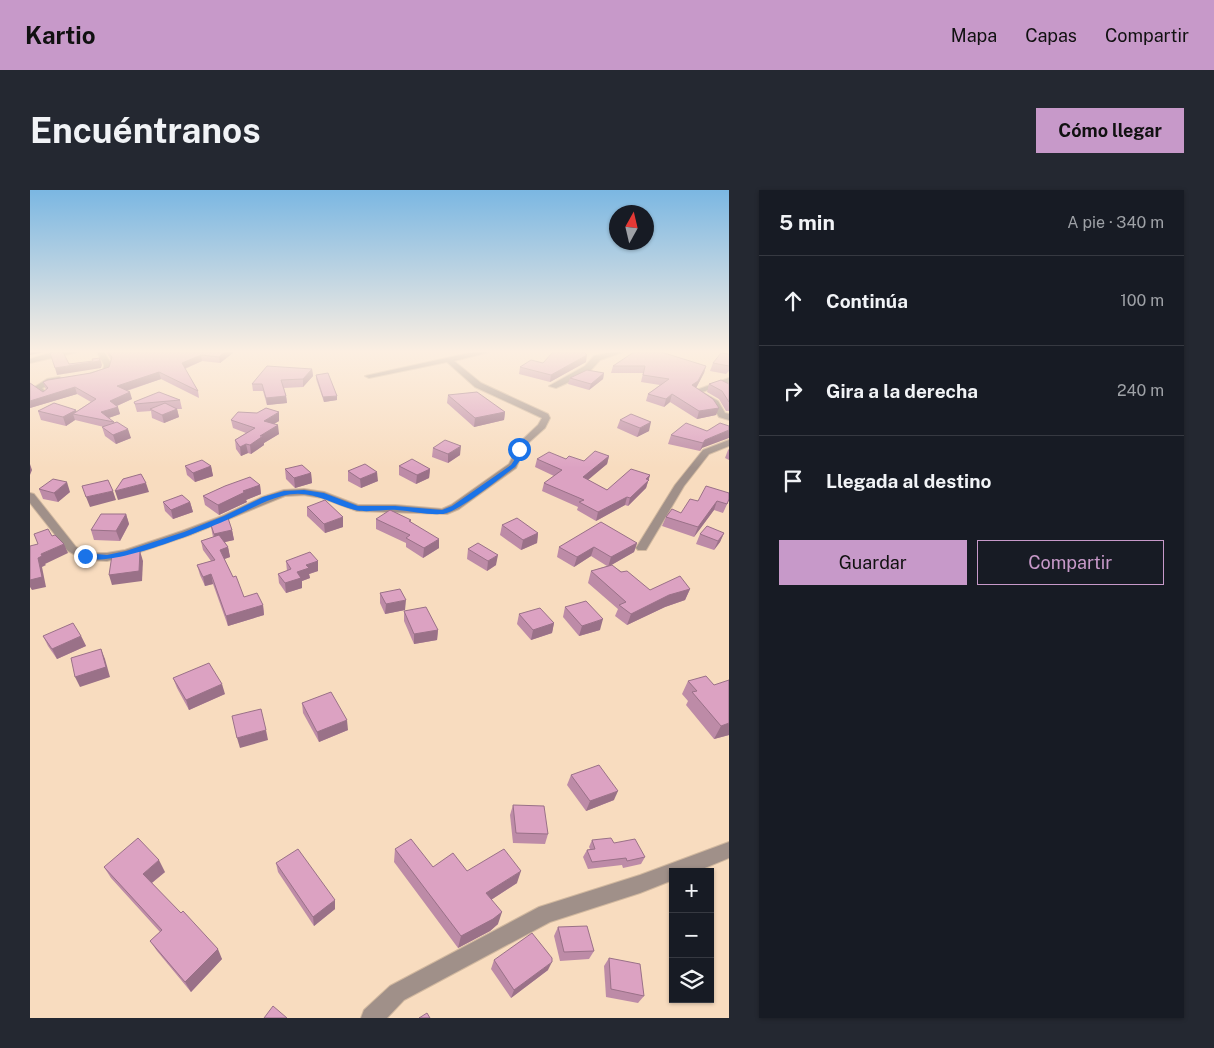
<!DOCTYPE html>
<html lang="es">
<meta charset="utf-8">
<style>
:root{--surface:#171b24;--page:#242831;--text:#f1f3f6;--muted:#9ea1a6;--line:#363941;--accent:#c799c9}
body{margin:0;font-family:"Public Sans",sans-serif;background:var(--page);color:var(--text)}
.controls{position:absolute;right:15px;bottom:15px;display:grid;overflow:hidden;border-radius:0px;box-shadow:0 1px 4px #0004}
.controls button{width:45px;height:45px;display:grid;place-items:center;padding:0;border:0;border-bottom:1px solid var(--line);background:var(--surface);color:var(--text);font:25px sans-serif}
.compass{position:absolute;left:579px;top:15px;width:45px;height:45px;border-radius:50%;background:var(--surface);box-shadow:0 1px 4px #0004;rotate:8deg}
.stop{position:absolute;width:15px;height:15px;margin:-11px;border:4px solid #1a73e8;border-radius:50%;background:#fff}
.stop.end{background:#1a73e8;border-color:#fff;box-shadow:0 1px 5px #0008}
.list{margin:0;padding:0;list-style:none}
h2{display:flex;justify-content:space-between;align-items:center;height:65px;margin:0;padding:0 20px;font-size:21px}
h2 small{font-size:16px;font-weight:400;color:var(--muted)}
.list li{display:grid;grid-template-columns:32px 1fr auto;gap:15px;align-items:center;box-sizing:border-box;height:90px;padding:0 20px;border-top:1px solid var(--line)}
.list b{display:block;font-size:19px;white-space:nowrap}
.list em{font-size:16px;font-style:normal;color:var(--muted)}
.actions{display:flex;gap:10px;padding:15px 20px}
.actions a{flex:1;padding:11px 0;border:1px solid var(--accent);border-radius:0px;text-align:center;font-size:18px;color:var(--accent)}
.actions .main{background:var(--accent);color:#111}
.icon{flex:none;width:28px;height:28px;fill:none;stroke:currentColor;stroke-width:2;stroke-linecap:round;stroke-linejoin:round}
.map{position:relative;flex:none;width:699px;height:828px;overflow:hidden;border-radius:0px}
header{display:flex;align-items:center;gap:30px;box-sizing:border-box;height:70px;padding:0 25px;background:var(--accent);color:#111}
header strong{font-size:24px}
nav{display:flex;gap:28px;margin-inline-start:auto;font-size:18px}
.intro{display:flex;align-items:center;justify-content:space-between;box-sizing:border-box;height:120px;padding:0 30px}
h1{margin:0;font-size:35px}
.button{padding:12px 22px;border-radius:0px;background:var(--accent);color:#111;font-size:18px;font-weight:700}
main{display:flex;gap:30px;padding:0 30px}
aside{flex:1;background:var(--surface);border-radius:0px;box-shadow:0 1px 4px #0004}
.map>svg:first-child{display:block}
</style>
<header>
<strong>Kartio</strong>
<nav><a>Mapa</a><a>Capas</a><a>Compartir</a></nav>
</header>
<div class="intro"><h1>Encuéntranos</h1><a class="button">Cómo llegar</a></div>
<main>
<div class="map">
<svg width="699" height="828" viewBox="0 0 699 828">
<rect width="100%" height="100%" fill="#f8dcbf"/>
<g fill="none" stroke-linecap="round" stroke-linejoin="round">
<g stroke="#d1b89f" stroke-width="2">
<g id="street">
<polygon points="23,162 48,162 0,173 0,169"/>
<polygon points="67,162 74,162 82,175 79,183 64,187 60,185 61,183 73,180 74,175"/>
<polygon points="444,162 459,162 424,171 451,193 518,224 520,228 515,238 496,255 486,278 429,319 417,324 327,321 292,308 274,305 255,306 160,345 101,365 77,371 55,370 38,361 0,313 0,303 4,304 46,357 57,363 77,363 95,360 152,341 192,326 232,307 254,300 274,299 294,302 328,315 365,315 412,319 421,315 479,274 490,252 508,235 512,228 445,197 417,172 339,188 335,186"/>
<polygon points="581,162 593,162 570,170 561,180 550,187 526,198 519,196 555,176 564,166"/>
<polygon points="29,187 33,189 32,191 12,198 19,205 18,207 12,207 3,198 17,189"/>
<polygon points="699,188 699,193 672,202 688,211 695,223 699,224 699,230 689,227 682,215 661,202"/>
<polygon points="699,250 699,256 679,264 654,296 616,360 608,360 606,358 645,295 673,260"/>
<polygon points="699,652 699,668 665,682 643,682 643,690 610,703 520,732 374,810 357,828 331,828 334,820 360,796 509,717 610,685"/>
</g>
</g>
<use href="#street" fill="#a09089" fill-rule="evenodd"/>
</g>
<g fill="#bd8ba7">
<polygon points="76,162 204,162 190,173 172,171 155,179 168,201 169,208 131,189 97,201 102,209 87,216 90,224 78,228 84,232 101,248 86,254 75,246 72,237 74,237 45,230 36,236 11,230 8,221 47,221 61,212 47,204 0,218 0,193 13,202 16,200 13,192 61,183 79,177 81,170"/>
<polygon points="699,164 699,181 696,184 680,181 683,173"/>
<polygon points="556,172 520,192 489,184 490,177"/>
<polygon points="583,176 676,176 674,183 666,198 686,225 667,229 640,212 634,217 616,211 618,204 630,195 611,192 613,183 581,183"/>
<polygon points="282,179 283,186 273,197 254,198 256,206 257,213 237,215 233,201 223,201 222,194"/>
<polygon points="574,183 573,189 559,200 538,194 540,188"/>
<polygon points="286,185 307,210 294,212 286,189"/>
<polygon points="679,194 699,194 699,221 696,221 689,209 677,202"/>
<polygon points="418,205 475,222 474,230 444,237 417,213"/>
<polygon points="150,210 152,219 147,219 149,227 134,233 122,228 121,221 107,222 104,212"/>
<polygon points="201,230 249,231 244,234 249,244 234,253 234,255 221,264 218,263 211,266 206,259 205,250 216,243 203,238"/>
<polygon points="590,230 619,241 607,247 587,238"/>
<polygon points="677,241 672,258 670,261 638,254 641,245"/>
<polygon points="403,258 430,265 418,273 402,267"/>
<polygon points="699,259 699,270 695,268 698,260"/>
<polygon points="579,266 577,274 557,290 577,300 620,285 616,298 598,316 595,315 566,331 547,320 548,317 512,301 514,293 524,286 505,277 507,269 536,269 554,271"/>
<polygon points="155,276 181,276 183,286 165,292 157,285"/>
<polygon points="369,276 400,279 399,288 386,294 369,285"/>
<polygon points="255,279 281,283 282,293 265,298 256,289"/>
<polygon points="318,281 348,291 331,298 318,291"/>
<polygon points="230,295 231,304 216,310 217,312 189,325 175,315 173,306"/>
<polygon points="9,299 40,302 28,312 13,309"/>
<polygon points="699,310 693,323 684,320 664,347 632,336 636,327 651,323 668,311"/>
<polygon points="133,312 160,312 163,322 143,329 135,321"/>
<polygon points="277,317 313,337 295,343 277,326"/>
<polygon points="96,324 99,334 90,351 64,350 61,340"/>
<polygon points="346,329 381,330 381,332 409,358 393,368 376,357 376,353 346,339"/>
<polygon points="180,332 202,340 204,350 195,352 198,357 200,367 194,369 203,387 214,407 233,415 234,425 198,436 183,394 175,396 170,385 167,375 181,371 173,360 171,351 183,347"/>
<polygon points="472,335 508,343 507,353 491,360 470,345"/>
<polygon points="694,343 690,352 684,360 666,354 670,344"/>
<polygon points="607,353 604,362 581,375 620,400 660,399 655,410 635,417 597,435 585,426 588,419 558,393 561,381 577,376 561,366 544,377 527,367 529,357"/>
<polygon points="438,359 466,375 457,381 437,369"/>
<polygon points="256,371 288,371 288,381 279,384 280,388 272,391 272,398 256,403 249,393 248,384 257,381"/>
<polygon points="350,403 375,420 355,424 350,413"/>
<polygon points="535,417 570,440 549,446 533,427"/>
<polygon points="374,421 408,440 407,450 384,454 374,431"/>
<polygon points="489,424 524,433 522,443 501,450 487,434"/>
<polygon points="13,446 51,446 56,456 27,469 18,456"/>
<polygon points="143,488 195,504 159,520 147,498"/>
<polygon points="658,491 684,495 699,545 684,549 656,515 658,511 652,504"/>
<polygon points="272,513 318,540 289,552 273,523"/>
<polygon points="541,585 584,610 556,621 537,595"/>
<polygon points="483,615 518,644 515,654 483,653 480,625"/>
<polygon points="562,650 584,653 615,667 611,674 593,678 592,675 558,679 553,667 557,660 560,659 559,657"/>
<polygon points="365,659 403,677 437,681 487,693 461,710 468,734 460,741 428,758 364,672"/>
<polygon points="246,673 305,719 284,736 248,682"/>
<polygon points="74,677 135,682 122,693 192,769 161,802 127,761 120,751 130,742 81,688"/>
<polygon points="528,737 564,761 559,769 530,771 524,746"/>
<polygon points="579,768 614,806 608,813 576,807 574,776"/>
<polygon points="464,770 518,780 481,808 461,779"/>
</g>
<g fill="#9a7188">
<polygon points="0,162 15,162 0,165"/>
<polygon points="195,162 204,162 190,173 189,167"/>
<polygon points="171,165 172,171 153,179 152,173"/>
<polygon points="557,165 556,172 520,192 521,185"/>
<polygon points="70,168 72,175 71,178 27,185 25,178 69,171"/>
<polygon points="676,176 674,183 666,198 662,195"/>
<polygon points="282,179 283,186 273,197 273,189"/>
<polygon points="129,182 131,189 89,203 87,196"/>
<polygon points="574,183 573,189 559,200 561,194"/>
<polygon points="45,197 47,204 0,218 0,211"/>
<polygon points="100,202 102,209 82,218 80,211"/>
<polygon points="642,204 640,212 634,217 636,209"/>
<polygon points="256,206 257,213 237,215 236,208"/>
<polygon points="307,206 307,210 294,212 293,207"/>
<polygon points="88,217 90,224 73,230 71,222"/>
<polygon points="689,218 686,225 667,229 669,221"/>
<polygon points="147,219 149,227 134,233 132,225"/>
<polygon points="46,220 48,225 43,224 45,230 36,236 33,227"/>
<polygon points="249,222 249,231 235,239 234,231"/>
<polygon points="475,222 474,230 444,237 445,228"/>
<polygon points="621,232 619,241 607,247 610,238"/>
<polygon points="248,235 249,244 234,253 234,255 221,264 220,255 230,246"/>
<polygon points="98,239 101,248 86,254 83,245"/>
<polygon points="699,240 699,248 672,258 670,261 673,253 675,250"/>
<polygon points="216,254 218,263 211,266 210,257"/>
<polygon points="431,256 430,265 418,273 418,264"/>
<polygon points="579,266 577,274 551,296 553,287"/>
<polygon points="0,274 2,280 0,285"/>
<polygon points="181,276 183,286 165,292 163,283"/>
<polygon points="400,279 399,288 386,294 387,285"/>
<polygon points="347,282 348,291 331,298 330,289"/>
<polygon points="281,283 282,293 265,298 264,288"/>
<polygon points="620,285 616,298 598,316 600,308"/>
<polygon points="37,292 40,302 28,312 24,303"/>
<polygon points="116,293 119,302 88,310 85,301"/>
<polygon points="230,295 231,304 216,310 217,312 189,325 188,315 213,301"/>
<polygon points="83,301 86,310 60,317 56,307"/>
<polygon points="597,307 595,315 566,331 568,322"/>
<polygon points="687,311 684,320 664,347 668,337"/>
<polygon points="160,312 163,322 143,329 141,320"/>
<polygon points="96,324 99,334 90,351 86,341"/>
<polygon points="313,327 313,337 295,343 294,334"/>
<polygon points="202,340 204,350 186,354 184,344"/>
<polygon points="508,343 507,353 491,360 493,350"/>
<polygon points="694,343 690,352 684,360 688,351"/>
<polygon points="409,349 409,358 393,368 394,358"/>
<polygon points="607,353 604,362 578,377 581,367"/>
<polygon points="34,354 38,363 15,374 16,375 12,377 16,397 2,400 0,397 0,390 8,368 11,364"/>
<polygon points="198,357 200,367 192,370 190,360"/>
<polygon points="564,357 561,366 544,377 547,367"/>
<polygon points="110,361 113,371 112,391 82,395 79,385"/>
<polygon points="468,365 466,375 457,381 458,371"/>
<polygon points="288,371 288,381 279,384 280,388 272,391 272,398 256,403 255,393 276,375"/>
<polygon points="181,384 183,394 175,396 173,387"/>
<polygon points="660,399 655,410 635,417 597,435 601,424 639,405"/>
<polygon points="376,410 375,420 355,424 356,414"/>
<polygon points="233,415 234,425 198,436 196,426"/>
<polygon points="573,429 570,440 549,446 552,436"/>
<polygon points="524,433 522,443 501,450 503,440"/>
<polygon points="408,440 407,450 384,454 384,444"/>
<polygon points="51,446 56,456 27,469 22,459"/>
<polygon points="71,459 75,469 80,487 50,497 45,487"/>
<polygon points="192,494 195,504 159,520 156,510"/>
<polygon points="317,530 318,540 289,552 287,542"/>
<polygon points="699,533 699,545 684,549 691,536"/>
<polygon points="236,540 238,550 210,558 207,548"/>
<polygon points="588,601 584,610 556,621 560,611"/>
<polygon points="129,670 135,682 119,695 113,684"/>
<polygon points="491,681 487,693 453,715 456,703"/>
<polygon points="305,710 305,719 284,736 283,727"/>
<polygon points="472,722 468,734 460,741 428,758 431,746"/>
<polygon points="188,759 192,769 161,802 155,792"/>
<polygon points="522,772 518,780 481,808 484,800"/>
</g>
<g fill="#dca2c2" stroke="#9a7188">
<polygon points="23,162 33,162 39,174 63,171 62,169 70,168 69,171 25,178 20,163"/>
<polygon points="78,162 195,162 189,167 171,165 152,173 168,201 129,182 87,196 100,202 80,211 88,217 71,222 84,232 43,224 66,209 45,197 0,211 0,193 13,202 18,198 13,192 18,190 61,183 79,177 82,167"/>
<polygon points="523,162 554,162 557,165 521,185 490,177 501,170 513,173"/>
<polygon points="604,162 631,162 676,176 668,191 662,195 683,209 689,218 669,221 642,204 636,209 618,204 639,189 613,185 615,176 583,176"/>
<polygon points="691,163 699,164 699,176 683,173"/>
<polygon points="237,176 282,179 273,189 251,190 256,206 236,208 232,194 222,194"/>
<polygon points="557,180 574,183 561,194 540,188"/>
<polygon points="298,183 307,206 293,207 286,185"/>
<polygon points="691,190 699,194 699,212 692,201 679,194"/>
<polygon points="129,202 150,210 105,214 104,212"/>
<polygon points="447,202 475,222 445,228 418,205"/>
<polygon points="24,213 46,220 33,227 8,221"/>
<polygon points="135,213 147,219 132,225 120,219"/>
<polygon points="236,218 249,222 234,231 248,235 230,246 233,246 220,255 216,254 210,257 205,250 225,238 201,230 208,222 227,223"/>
<polygon points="601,224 621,232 610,238 590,230"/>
<polygon points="87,232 98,239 83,245 72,237"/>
<polygon points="656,233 677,241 690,233 699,236 699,240 675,250 673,253 641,245"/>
<polygon points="415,250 431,256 418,264 403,258"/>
<polygon points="565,261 579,266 553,287 577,300 601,279 620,285 616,289 619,290 600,308 597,307 568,322 549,312 554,310 514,293 532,280 507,269 519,262 536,269 539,266 554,271"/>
<polygon points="382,269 400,279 387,285 369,276"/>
<polygon points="172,270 181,276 163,283 155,276"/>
<polygon points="335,274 347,282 330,289 318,281"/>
<polygon points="272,275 281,283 264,288 255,279"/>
<polygon points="111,284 116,293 85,301 93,289"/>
<polygon points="220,287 230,295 213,301 215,302 188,315 173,306 195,296"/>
<polygon points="23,289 37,292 24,303 9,299"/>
<polygon points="78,290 83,301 56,307 52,296"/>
<polygon points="676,296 699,303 699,309 697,314 687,311 668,337 636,327 642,319 651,323 660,309 668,311"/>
<polygon points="152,305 160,312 141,320 133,312"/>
<polygon points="295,310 313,327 294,334 277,317"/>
<polygon points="360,320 381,330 379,331 409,349 394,358 376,348 380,345 346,329"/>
<polygon points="71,324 96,324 86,341 61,340"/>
<polygon points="198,328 202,340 184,344 180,332"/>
<polygon points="487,328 508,343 493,350 472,335"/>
<polygon points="571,332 607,353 581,367 564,357 547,367 529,357"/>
<polygon points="677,336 694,343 688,351 670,344"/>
<polygon points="18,339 22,346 25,345 34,354 11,364 12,366 8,368 12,387 0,390 0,356 8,354 4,344"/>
<polygon points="189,345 198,357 190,360 203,387 206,386 214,407 227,403 233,415 196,426 181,384 173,387 167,375 185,370 171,351"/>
<polygon points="448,353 468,365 458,371 438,359"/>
<polygon points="110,361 109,381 79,385 82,365"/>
<polygon points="280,362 288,371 276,375 279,378 267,382 271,388 255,393 248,384 261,379 256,371"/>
<polygon points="582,375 591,382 597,381 620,400 650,386 660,399 639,405 601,424 589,415 596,412 561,381"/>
<polygon points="370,399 376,410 356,414 350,403"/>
<polygon points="556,411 573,429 552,436 535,417"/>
<polygon points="396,417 408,440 384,444 374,421"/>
<polygon points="510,418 524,433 503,440 489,424"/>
<polygon points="43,433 51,446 22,459 13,446"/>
<polygon points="71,459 76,477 45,487 41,468"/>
<polygon points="179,473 192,494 156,510 143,488"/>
<polygon points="676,486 684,495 699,490 699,533 691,536 662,502 667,501 658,491"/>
<polygon points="301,502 317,530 287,542 272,513"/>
<polygon points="231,519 236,540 207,548 202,526"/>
<polygon points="569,575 588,601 560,611 541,585"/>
<polygon points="483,615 514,616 518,644 486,643"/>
<polygon points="108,648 129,670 113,684 151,723 153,721 188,759 155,792 120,751 132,740 74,677"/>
<polygon points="581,648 584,653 605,649 615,667 597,671 596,668 562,672 557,660 565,659 562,650"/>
<polygon points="381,649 403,677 423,663 437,681 474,659 491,681 456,703 472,722 463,729 431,746 365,659"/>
<polygon points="268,659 305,710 283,727 246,673"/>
<polygon points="557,736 564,761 534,762 528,737"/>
<polygon points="502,743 522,768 522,772 484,800 464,770"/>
<polygon points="579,768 610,774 614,806 581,799"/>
<polygon points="243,816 257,828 234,828"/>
<polygon points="397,823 400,828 389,828"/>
</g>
<linearGradient id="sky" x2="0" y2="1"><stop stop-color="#7bb7e2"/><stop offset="0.58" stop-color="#fcefe2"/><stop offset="1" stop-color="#fcefe2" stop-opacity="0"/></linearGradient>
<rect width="699" height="278" fill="url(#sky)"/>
<path fill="#1a73e8" d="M487,257L492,259L491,269L485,277C471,287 426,324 412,324C397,325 382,321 367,320C353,319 338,323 325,320C299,313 280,298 252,306C233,311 217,321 199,329C174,340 73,382 51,366L55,363L77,365L96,361L154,342L194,326L233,307L254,301L274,300L294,303L328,316H365L412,320L422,316L481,275L485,269Z"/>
</svg>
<div class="controls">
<button>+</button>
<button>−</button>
<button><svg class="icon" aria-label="layers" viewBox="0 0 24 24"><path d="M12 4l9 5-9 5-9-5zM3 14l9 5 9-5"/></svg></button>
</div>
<svg class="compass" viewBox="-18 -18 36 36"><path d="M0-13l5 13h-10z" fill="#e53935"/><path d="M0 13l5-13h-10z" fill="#9ea1a6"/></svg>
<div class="stop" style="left:489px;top:259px"></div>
<div class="stop end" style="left:55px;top:366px"></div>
</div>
<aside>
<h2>5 min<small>A pie · 340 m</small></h2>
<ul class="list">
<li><svg class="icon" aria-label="ahead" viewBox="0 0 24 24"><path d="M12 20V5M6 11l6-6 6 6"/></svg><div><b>Continúa</b></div><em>100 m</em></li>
<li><svg class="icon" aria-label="right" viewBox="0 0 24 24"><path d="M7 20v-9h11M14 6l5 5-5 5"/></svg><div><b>Gira a la derecha</b></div><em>240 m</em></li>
<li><svg class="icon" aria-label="arrive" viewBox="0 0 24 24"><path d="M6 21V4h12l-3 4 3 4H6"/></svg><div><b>Llegada al destino</b></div></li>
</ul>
<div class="actions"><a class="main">Guardar</a><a>Compartir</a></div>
</aside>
</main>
